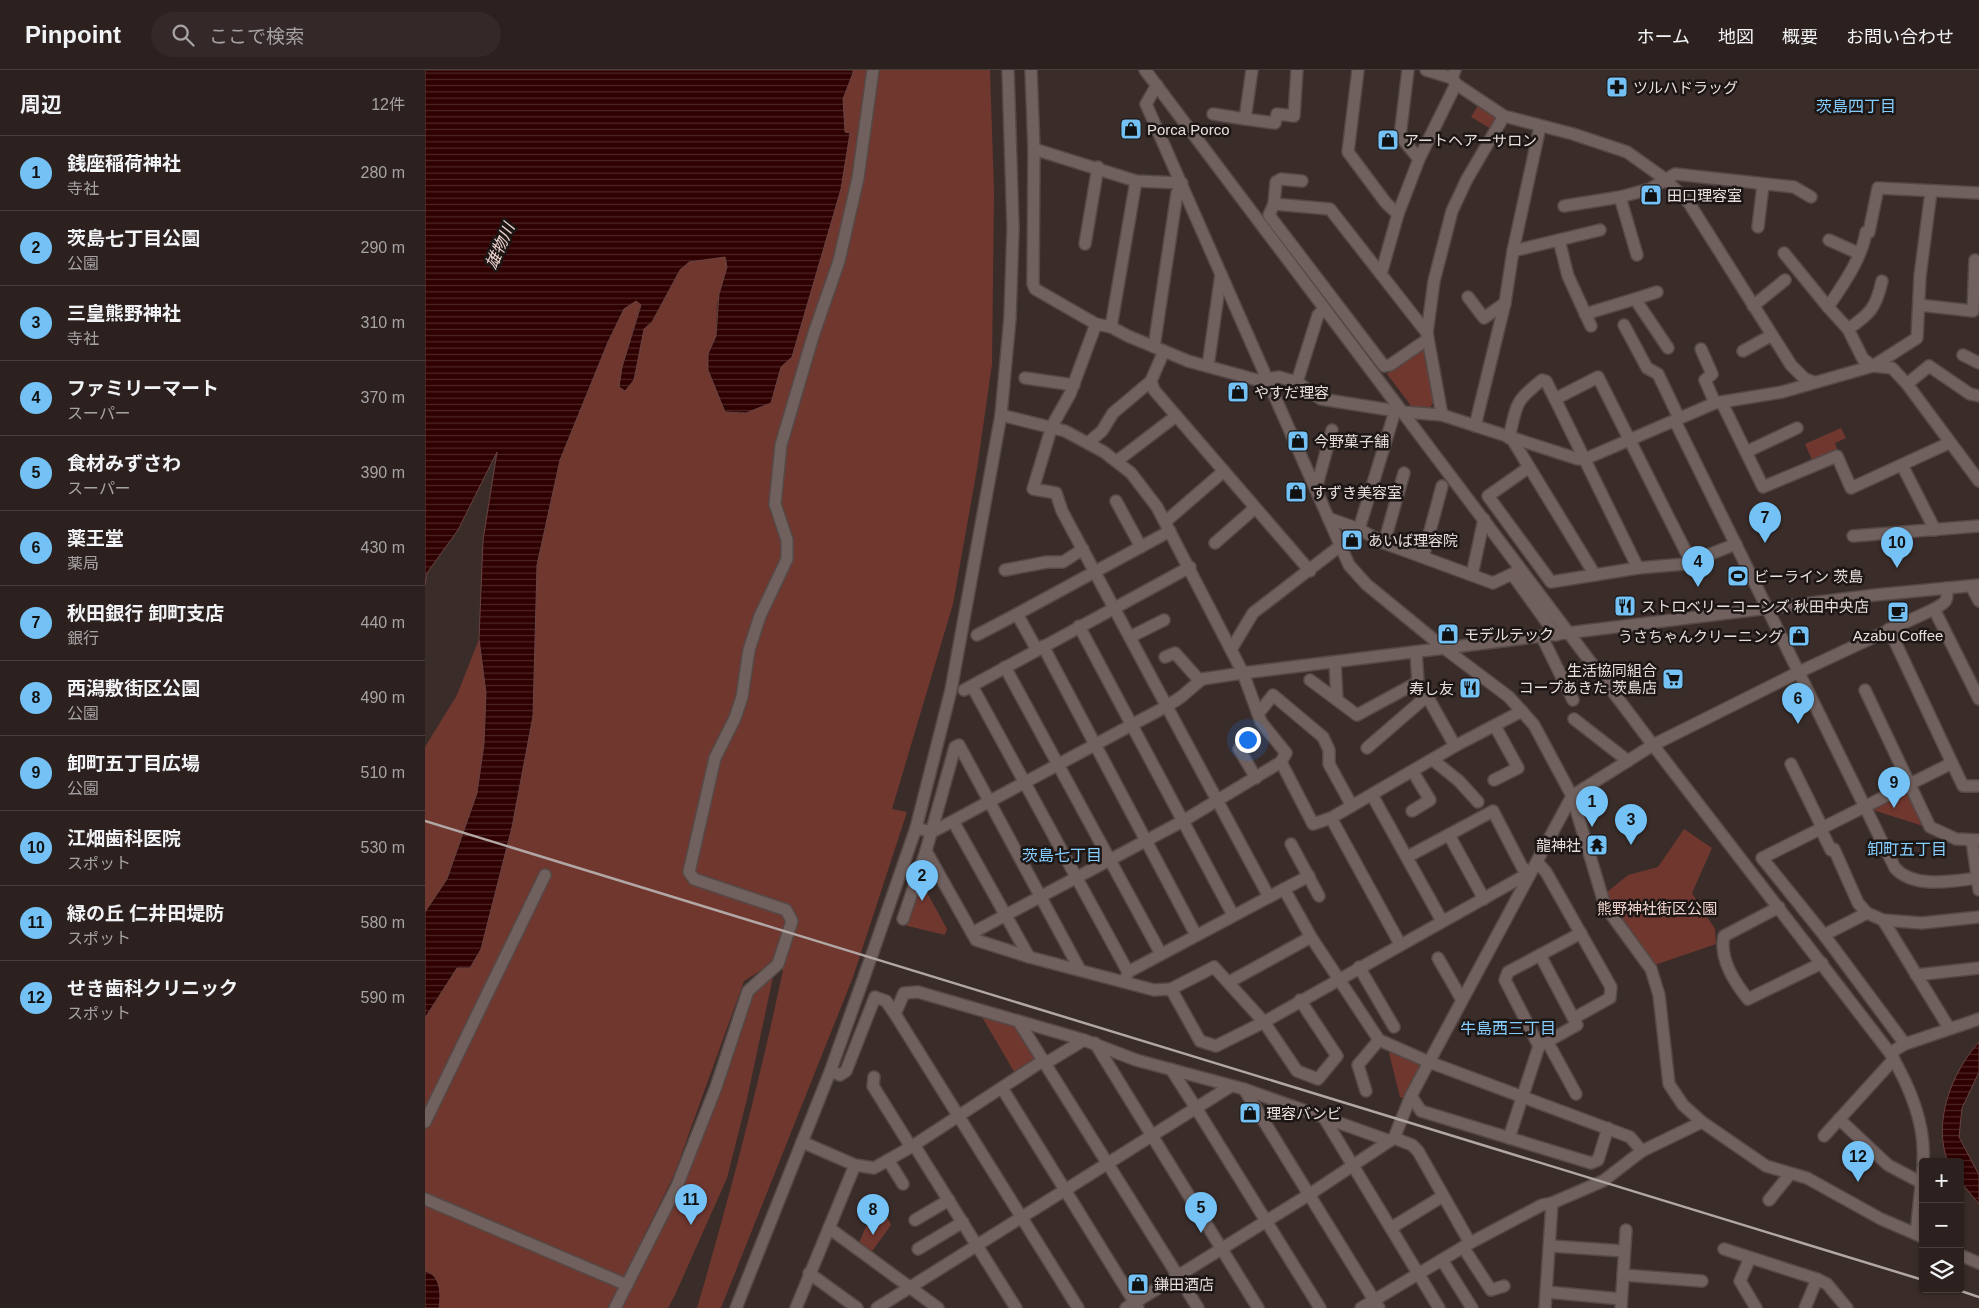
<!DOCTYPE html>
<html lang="ja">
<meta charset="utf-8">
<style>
:root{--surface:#2c211f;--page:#342928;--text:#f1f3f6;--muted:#a6a3a4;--line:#483e3d;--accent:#73c1f5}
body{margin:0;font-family:Helvetica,"Noto Sans JP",sans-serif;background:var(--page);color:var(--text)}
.controls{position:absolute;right:15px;bottom:15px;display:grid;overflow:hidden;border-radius:5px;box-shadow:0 1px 4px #0004}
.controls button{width:45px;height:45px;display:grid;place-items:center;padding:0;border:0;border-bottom:1px solid var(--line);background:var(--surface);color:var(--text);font:25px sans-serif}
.you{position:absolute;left:822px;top:669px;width:18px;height:18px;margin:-12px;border:4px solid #fff;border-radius:50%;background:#1a73e8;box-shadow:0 0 0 8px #1a73e833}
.badge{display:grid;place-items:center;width:32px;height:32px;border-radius:50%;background:var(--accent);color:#111;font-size:16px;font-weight:700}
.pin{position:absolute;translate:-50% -41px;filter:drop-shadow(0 1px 2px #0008)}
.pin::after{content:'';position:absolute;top:26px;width:18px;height:15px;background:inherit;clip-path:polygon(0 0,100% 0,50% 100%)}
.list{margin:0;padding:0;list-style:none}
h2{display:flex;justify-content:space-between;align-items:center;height:65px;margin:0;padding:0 20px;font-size:21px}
h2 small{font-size:16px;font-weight:400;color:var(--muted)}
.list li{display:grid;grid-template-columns:32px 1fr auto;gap:15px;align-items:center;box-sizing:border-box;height:75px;padding:0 20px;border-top:1px solid var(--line)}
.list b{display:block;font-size:19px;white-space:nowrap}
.list p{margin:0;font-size:16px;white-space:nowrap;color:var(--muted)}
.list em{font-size:16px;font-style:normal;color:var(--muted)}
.icon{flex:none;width:28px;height:28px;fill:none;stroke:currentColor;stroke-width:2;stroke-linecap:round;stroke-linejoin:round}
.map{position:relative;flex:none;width:1554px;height:1238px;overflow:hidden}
header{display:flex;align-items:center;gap:30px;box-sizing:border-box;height:70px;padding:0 25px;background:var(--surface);border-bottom:1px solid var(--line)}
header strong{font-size:24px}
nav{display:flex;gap:28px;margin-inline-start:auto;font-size:18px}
.search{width:350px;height:45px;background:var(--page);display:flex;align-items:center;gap:12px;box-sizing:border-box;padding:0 18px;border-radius:28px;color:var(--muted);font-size:19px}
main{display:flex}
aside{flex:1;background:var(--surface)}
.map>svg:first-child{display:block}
</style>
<header>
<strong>Pinpoint</strong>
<div class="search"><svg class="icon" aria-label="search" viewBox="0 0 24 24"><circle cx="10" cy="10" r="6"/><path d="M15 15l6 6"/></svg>ここで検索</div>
<nav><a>ホーム</a><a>地図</a><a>概要</a><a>お問い合わせ</a></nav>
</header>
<main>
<aside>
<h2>周辺<small>12件</small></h2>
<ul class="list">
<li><span class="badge">1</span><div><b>銭座稲荷神社</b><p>寺社</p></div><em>280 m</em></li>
<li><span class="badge">2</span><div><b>茨島七丁目公園</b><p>公園</p></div><em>290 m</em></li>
<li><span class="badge">3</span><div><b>三皇熊野神社</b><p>寺社</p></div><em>310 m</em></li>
<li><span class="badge">4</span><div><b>ファミリーマート</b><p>スーパー</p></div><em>370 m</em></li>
<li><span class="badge">5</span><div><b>食材みずさわ</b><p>スーパー</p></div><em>390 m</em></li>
<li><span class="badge">6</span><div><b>薬王堂</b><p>薬局</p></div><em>430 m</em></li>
<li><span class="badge">7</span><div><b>秋田銀行 卸町支店</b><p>銀行</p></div><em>440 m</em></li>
<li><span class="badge">8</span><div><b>西潟敷街区公園</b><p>公園</p></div><em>490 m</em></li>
<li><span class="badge">9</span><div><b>卸町五丁目広場</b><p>公園</p></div><em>510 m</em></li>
<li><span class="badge">10</span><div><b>江畑歯科医院</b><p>スポット</p></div><em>530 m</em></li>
<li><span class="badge">11</span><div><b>緑の丘 仁井田堤防</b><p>スポット</p></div><em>580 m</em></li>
<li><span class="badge">12</span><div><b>せき歯科クリニック</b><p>スポット</p></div><em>590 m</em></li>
</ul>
</aside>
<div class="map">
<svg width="1554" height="1238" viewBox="0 0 1554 1238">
<defs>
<pattern id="water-rules" width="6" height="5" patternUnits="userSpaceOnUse" patternTransform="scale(1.25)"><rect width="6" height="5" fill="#2f0000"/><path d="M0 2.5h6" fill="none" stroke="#4d2525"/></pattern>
</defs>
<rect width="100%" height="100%" fill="#3a2c29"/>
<g fill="#70372f">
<path d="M428,0H565L569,122L567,294L552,399L528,534L467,739L482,742L428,907L296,1238H272C305,1126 334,1014 358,900L346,894L319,911L249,1105L183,1238H0V948L32,898L56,879L87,757L108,646L112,495L135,390L183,272L199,239L211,230L216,234L206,267L209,310L219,259L227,252L255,200L264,192L300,187L302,197L292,234L291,266L283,284L314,344L346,333L356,297L360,291L425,63L420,62L418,29Z"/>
<polygon points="1054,34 1074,46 1066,59 1046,47"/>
<polygon points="994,278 999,279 1011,329 1004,339 987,337 962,304"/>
<polygon points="1416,358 1421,368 1410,373 1413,382 1388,392 1380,374"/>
<polygon points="54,569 61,623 59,674 52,723 22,809 0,842 0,677 32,625"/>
<polygon points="1478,722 1483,724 1498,756 1448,740 1448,737"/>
<polygon points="1259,759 1287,778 1267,823 1290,859 1291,874 1227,896 1183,835 1181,823 1203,805 1233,797"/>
<polygon points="494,808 522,859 520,865 479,855"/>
<polygon points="346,904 348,907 322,1029 302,1108 250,1225 243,1238 194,1238 253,1120 328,920"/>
<polygon points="557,947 592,957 611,985 610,993 591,1005"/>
<polygon points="963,979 991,990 995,997 980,1029 975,1027"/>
<polygon points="453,1129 466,1155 445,1184 433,1175"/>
</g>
<g fill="url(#water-rules)" stroke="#664342">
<polygon points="0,0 428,0 428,3 418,29 420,62 425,63 416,119 367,287 356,297 346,333 321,343 300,342 283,300 283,284 291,266 294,224 302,197 300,187 264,192 255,200 227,252 219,259 209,310 200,321 194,317 197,297 216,235 211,231 199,239 183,272 135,390 112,495 108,646 87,757 56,879 45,898 32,898 0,948 0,842 22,809 52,723 59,674 61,623 54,569 58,470 72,382 33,460 2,503 0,515"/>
<path d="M1554,972V1002L1537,1038L1534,1067L1554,1105V1134L1535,1111V1092H1523C1507,1052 1527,1002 1554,972Z"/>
<path d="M0,1201C16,1205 16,1224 14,1238H0Z"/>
</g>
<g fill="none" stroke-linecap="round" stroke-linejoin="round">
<g stroke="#554947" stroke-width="14">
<g id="minor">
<polyline points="606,0 609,79 608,214 610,219 671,254 686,257 703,266 763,291 832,310 854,307 872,312 896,329 978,342 1017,345 1153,389 1160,389 1290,333 1357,322 1448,296 1467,298 1482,314 1554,411"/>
<path d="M720,0L1228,675L1465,983C1484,1015 1501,1053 1498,1092"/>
<polyline points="827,0 820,49 850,53 852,44 869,46 872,0"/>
<polyline points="933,0 923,82 961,133 973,144"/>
<polyline points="1001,0 1027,8"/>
<polyline points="1030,0 1027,8 1031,14 1079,46 1148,64 1202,82 1240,109 1264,133 1366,295 1380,309 1389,312"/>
<polyline points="732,15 721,34 924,495 941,514 1019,578 1084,627 1109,655 1147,726 1180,836 1226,899 1234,925 1244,1014 1258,1035 1277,1052 1341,1096 1382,1108 1456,1149 1491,1164"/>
<polyline points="788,44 820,49"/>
<polyline points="609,79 711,111 757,113 752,123 729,277"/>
<polyline points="994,89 1031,14"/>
<polyline points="877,111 856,109 851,112 849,134 905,139 1002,263"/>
<path d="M1506,122L1495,206L1492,268L1448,296L1438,289L1423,259L1403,237C1418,215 1437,188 1441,162H1444L1453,118L1554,123"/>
<polyline points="1195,127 1212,185"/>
<polyline points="849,134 844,145 959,296 965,295 1003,269"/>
<polyline points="1139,136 1195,127 1225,119 1250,104 1369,117 1386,127"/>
<polyline points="1333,157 1338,115"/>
<polyline points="1134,170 1143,206 1166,256"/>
<polyline points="1404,170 1433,183"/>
<polyline points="660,174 673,97"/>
<polyline points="1088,181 1175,160"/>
<polyline points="1359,183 1403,237"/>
<polyline points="956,204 973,144 994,89 975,66 983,0"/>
<polyline points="1043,227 1059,248 1080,233"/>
<polyline points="1210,229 1232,222"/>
<polyline points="1494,235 1548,241 1550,190"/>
<polyline points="1328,236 1360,210"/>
<polyline points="1160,244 1210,229 1243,278"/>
<polyline points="671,254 645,324 627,356 608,419 631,423 637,441 844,827"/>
<polyline points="1199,255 1222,298 1233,304 1254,348"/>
<polyline points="686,257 711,111"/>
<path d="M1423,259C1445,244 1451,238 1457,211"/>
<polyline points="1276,279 1287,304 1280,310 1290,333"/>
<polyline points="739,281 726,311 729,320 885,501"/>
<polyline points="1318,281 1347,265"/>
<polyline points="1538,285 1554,293"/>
<polyline points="783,296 796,204"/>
<polyline points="600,308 649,315"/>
<polyline points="872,312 893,245 900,239"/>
<polyline points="1482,314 1504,296 1545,324 1554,326"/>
<polyline points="1297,333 1338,417 1412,386 1426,418 1524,373"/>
<polyline points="576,345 640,361 679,382 706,403 732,437 818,603 1450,525 1554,515"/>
<polyline points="1017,345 1002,263 1009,211 1027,141 1042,109 1079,46"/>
<path d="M1250,351L1470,798C1489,819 1527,811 1553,808"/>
<polyline points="1050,356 1080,233 1088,181 1115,57"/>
<path d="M1084,368C1092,334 1089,332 1117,310L1121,311L1130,329"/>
<polyline points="1087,369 1170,505"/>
<polyline points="664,372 677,361 688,343 726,311"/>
<polyline points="1321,382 1372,358"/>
<polyline points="692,391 751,346"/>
<polyline points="1477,395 1510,460"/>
<polyline points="1103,398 1063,426 1126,512 1213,498 1260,494 1311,474"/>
<polyline points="891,419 907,360"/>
<polyline points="691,431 716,477"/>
<polyline points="903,448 934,459 959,473 1068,513 1087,504 1131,565"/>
<polyline points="740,452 799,401"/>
<polyline points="934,459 970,341"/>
<polyline points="1428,466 1554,456"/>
<polyline points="790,473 830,438"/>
<polyline points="959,473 979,403"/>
<polyline points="998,487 1017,416"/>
<polyline points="1213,498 1130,329 1173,307 1266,492"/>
<polyline points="580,500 622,492 638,492 658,479"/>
<polyline points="1047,505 1059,449"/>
<polyline points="1546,516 1554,531"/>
<polyline points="1509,539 1554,629"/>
<polyline points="654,556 808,845"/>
<polyline points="552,565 592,544"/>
<polyline points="705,567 739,550"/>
<polyline points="1117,567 1148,630"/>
<polyline points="618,576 771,865"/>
<polyline points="807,578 828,543 915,476"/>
<polyline points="612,580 592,544 745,461"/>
<polyline points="740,587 750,583 775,611"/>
<polyline points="910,592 912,630 932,645 993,612 991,582"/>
<polyline points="580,597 736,884"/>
<polyline points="885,610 912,630"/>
<polyline points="547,616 703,902 701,908"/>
<polyline points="539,620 765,497"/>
<polyline points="1440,620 1505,757 1531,769 1554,770"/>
<polyline points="833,644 848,625 898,667 904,680 904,694 927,736"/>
<polyline points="1149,649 1203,691"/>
<polyline points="942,678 1002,626 1030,676"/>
<polyline points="814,679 831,708"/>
<polyline points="1008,690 1034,711 1053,732"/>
<polyline points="1527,693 1538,716 1554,716"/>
<polyline points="1366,694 1397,757"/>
<polyline points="1069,710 1093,698 1070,656"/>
<polyline points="947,725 1017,851"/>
<polyline points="987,741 1005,730 988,702"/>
<polyline points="906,748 975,874"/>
<polyline points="528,751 604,887 729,920 746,919 775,971 791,976 839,952 1104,803 1097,797 1068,741 982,787"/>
<polyline points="491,758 507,762 528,751 742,636 756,627 777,609 818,603 836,652 861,683 856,692 888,754 906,748 1030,676 1097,641"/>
<polyline points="1395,758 1406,780 1409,779 1433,833 1442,843"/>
<polyline points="1024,765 1059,829"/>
<polyline points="1547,771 1554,820"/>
<polyline points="866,774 894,826"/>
<polyline points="501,781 551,870 604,887"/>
<polyline points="1112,792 1121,802 1186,917 1185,928 1149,948"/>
<polyline points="859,819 884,806"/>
<path d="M1354,837L1299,866C1294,888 1310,913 1323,929L1397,893"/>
<polyline points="478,849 501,781 530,677 534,675 655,900"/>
<polyline points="1458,850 1524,958"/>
<polyline points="547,863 758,751 856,692"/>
<polyline points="1399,865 1337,788 1527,693 1464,559"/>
<polyline points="1013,888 1037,930"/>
<polyline points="934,897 969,957"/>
<polyline points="703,902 859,819 886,867 954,970 1004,992 1205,1067 1217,1081"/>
<polyline points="1491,905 1554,898"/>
<polyline points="804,912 886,867"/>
<polyline points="746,919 789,897 839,952 872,1001 893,1009 912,986 875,930"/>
<polyline points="594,952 773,1238"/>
<polyline points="1122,971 1151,1024"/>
<polyline points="670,973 833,1238"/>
<polyline points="1480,974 1399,865 1442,843 1458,850 1497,853 1554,847"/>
<polyline points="1114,976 1152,955 1115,885"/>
<polyline points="1465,983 1480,974 1554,949"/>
<polyline points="621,993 659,970"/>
<polyline points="746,999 771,1038 806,1016"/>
<polyline points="406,1001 415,1005 421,1001 450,927 461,931 470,944"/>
<polyline points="449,1007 448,1016 486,1077"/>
<polyline points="577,1018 713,1238"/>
<polyline points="819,1019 954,1238"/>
<polyline points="941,1021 933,995 954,970"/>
<polyline points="986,1026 996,1041 1166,1093 1173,1090 1183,1058"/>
<polyline points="898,1046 1014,1238"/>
<polyline points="1414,1049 1463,1095 1497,1113"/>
<polyline points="0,1052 120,805"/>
<polyline points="1399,1066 1469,989"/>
<polyline points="969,1068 987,1075 993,1081 1045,1173"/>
<polyline points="1084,1068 1114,976 1080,910 1083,902 1156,863"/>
<polyline points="377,1072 430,1095 449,1098 486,1077 619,990"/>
<polyline points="489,1075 591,1238"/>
<polyline points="463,1090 478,1114"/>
<polyline points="0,1129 202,1215"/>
<polyline points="1344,1130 1365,1104"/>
<polyline points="490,1150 524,1130"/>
<polyline points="404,1158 513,1238"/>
<polyline points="966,1158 1018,1126"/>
<polyline points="1497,1167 1491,1164 1498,1097"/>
<polyline points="1126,1176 1199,1181"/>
<polyline points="1038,1177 1066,1220 1079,1216"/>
<polyline points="493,1179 538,1152"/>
<polyline points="1299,1179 1392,1209 1402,1214 1422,1238"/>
<polyline points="1535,1185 1554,1193"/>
<polyline points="1325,1188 1315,1211 1331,1238"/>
<polyline points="1017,1190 1047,1238"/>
<polyline points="384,1203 432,1238"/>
<polyline points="1198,1205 1277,1211"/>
<polyline points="1122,1222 1196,1229"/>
<polyline points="190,1238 252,1116 291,1017 323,921 353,894 367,851 361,840 269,809 264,802 290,688 310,648 317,627 324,580 335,546 362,489 362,470 350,434 356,375 388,266 414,191 433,108 448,0"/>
<polyline points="311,1238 405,1002 449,879 491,758 526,620 576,345 585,248 588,158 583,0"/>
<polyline points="371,1238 430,1095"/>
<polyline points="452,1238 771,1038 895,1238"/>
<polyline points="653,1238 470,944 479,923 493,922 659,970 711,990 819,1019 965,1071"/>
<path d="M701,1238L885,1124L969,1068L986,1026L1004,992L1147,726L1228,675L1374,602L1509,539C1520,533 1524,531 1521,518"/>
<polyline points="936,1238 1045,1173 1117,1135 1127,1133 1178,1111 1217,1081 1277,1052"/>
<polyline points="1120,1238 1127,1133"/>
<polyline points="1196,1238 1201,1160"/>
<polyline points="1380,1238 1392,1209"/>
</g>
</g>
<use href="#minor" stroke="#71615e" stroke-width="11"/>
<g stroke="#b1a7a4" stroke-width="2.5">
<polyline points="0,751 1498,1210"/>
<polyline points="1530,1219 1554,1227"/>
</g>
</g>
<defs>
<g id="pharmacy-square" transform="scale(1.125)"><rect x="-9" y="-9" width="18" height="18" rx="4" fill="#73c1f5" stroke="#1c1615"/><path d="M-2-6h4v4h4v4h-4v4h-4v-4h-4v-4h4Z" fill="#111"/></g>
<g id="shop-square" transform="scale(1.125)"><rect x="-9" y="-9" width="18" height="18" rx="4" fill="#73c1f5" stroke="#1c1615"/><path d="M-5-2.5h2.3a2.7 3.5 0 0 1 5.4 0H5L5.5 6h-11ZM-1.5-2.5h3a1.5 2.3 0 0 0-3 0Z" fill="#111"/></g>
<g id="stadium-square" transform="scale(1.125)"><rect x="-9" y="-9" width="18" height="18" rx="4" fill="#73c1f5" stroke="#1c1615"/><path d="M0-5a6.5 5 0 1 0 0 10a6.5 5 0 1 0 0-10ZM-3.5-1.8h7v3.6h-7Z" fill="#111"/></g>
<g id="restaurant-square" transform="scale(1.125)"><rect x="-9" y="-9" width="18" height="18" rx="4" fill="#73c1f5" stroke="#1c1615"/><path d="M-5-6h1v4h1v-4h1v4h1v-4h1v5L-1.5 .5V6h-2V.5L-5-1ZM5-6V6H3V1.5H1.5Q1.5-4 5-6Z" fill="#111"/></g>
<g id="cafe-square" transform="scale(1.125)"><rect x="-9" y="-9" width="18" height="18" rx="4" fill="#73c1f5" stroke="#1c1615"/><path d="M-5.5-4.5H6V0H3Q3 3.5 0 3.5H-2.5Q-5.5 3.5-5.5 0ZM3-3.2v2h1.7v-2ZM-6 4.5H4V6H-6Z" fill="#111"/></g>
<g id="supermarket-square" transform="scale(1.125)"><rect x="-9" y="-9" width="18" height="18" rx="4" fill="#73c1f5" stroke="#1c1615"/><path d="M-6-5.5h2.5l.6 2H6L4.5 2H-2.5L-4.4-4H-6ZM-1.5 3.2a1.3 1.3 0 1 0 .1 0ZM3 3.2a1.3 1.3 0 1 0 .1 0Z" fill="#111"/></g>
<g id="temple-square" transform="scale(1.125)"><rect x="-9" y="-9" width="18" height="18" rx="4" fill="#73c1f5" stroke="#1c1615"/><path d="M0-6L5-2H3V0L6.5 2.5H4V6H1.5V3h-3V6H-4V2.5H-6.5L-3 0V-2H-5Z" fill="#111"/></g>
</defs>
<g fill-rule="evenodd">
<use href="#pharmacy-square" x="1192" y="17"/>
<use href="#shop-square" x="706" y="59"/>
<use href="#shop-square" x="963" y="70"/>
<use href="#shop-square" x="1226" y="125"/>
<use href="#shop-square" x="813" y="322"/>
<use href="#shop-square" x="873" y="371"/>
<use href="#shop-square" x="871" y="422"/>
<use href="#shop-square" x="927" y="470"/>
<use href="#stadium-square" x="1313" y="506"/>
<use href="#restaurant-square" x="1200" y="536"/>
<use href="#cafe-square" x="1473" y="542"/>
<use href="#shop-square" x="1023" y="564"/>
<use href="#shop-square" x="1374" y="566"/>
<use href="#supermarket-square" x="1248" y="609"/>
<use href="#restaurant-square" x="1045" y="618"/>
<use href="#temple-square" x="1172" y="775"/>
<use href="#shop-square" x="825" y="1043"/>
<use href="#shop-square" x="713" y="1214"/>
</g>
<g text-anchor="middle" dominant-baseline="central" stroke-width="5" stroke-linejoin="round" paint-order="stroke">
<g font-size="15" fill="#e8dfdd" stroke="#1c1615" text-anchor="start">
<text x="1208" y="17">ツルハドラッグ</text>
<text x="722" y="59">Porca Porco</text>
<text x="979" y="70">アートヘアーサロン</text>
<text x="1242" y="125">田口理容室</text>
<text x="829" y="322">やすだ理容</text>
<text x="889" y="371">今野菓子舗</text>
<text x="887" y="422">すずき美容室</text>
<text x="943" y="470">あいば理容院</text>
<text x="1329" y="506">ビーライン 茨島</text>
<text x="1216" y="536">ストロベリーコーンズ 秋田中央店</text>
<text x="1039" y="564">モデルテック</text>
<text x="1473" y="565" text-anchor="middle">Azabu Coffee</text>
<text x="1358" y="566" text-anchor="end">うさちゃんクリーニング</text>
<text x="1232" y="600" text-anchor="end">生活協同組合<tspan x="1232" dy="17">コープあきた 茨島店</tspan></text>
<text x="1029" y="618" text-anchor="end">寿し友</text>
<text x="1156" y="775" text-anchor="end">龍神社</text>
<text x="841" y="1043">理容バンビ</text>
<text x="729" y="1214">鎌田酒店</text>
</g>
<g font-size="15" fill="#f0d4cf" stroke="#1c1615">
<text x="1232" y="838">熊野神社街区公園</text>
</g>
<g font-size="16" fill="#86ceff" stroke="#1c1615">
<text x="1431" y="36">茨島四丁目</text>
<text x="1482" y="779">卸町五丁目</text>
<text x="637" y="785">茨島七丁目</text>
<text x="1083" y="958">牛島西三丁目</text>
</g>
<g font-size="16" font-style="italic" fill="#f1d6d1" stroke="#1c1615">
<text transform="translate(75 176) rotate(-66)">雄物川</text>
</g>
</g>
</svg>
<div class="controls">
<button>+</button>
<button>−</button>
<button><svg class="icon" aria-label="layers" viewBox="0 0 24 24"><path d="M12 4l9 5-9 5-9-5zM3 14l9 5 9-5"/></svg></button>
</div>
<div class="you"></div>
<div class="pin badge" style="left:1167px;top:757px">1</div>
<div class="pin badge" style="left:497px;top:831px">2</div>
<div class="pin badge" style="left:1206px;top:775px">3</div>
<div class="pin badge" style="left:1273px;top:517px">4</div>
<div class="pin badge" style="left:776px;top:1163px">5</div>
<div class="pin badge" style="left:1373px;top:654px">6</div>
<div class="pin badge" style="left:1340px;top:473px">7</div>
<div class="pin badge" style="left:448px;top:1165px">8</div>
<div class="pin badge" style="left:1469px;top:738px">9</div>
<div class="pin badge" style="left:1472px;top:498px">10</div>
<div class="pin badge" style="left:266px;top:1155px">11</div>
<div class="pin badge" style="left:1433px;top:1112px">12</div>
</div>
</main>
